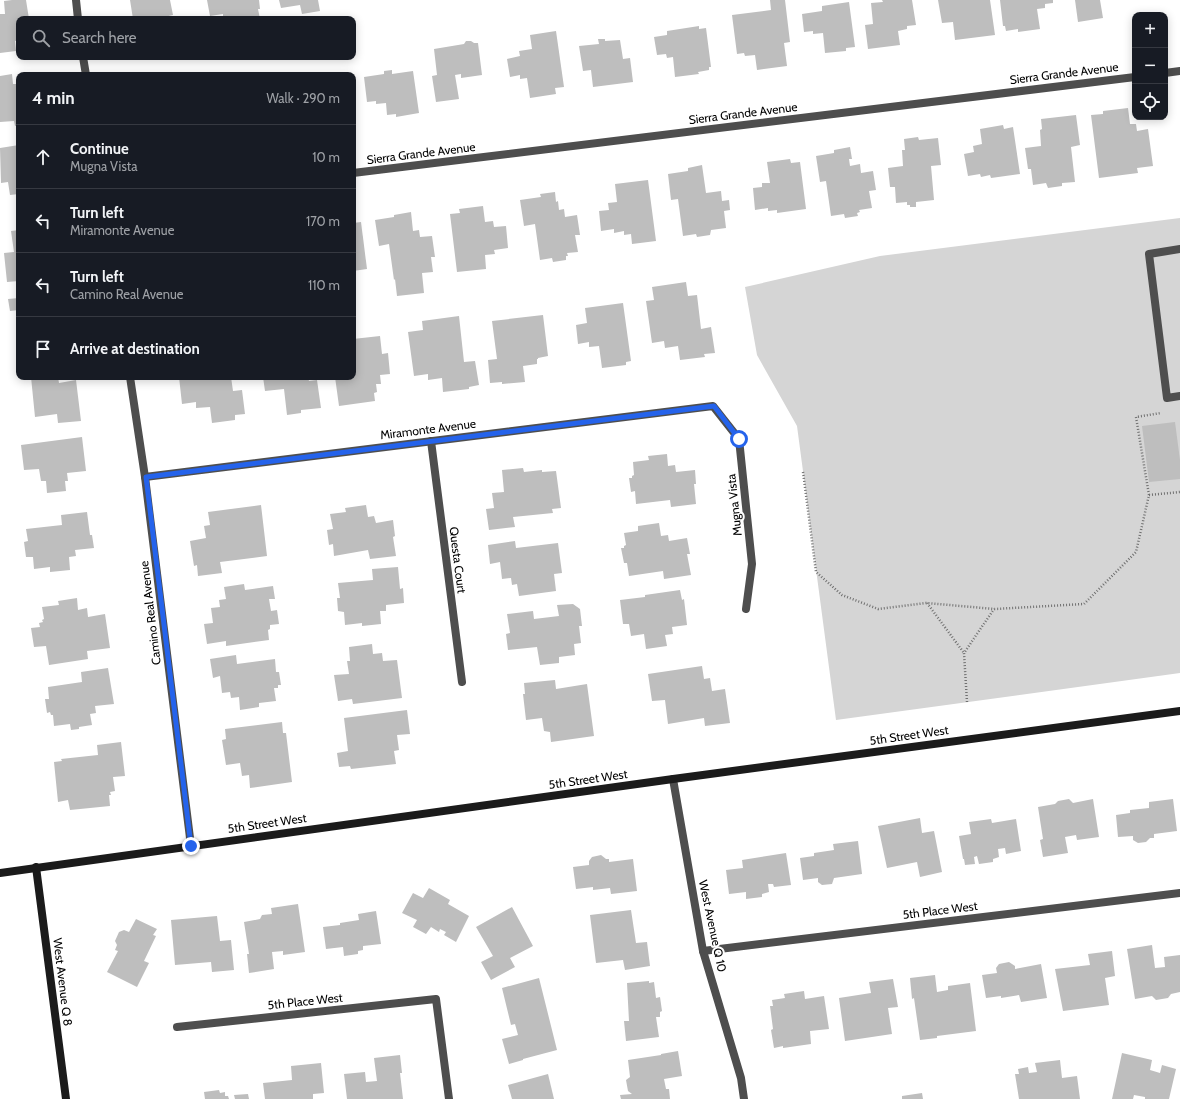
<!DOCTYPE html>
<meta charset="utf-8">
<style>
:root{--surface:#171b24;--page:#242831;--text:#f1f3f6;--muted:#9ea1a6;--line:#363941}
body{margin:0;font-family:Cabin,sans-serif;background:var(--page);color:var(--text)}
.controls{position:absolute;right:12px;top:12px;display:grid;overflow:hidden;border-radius:8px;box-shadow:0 2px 10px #0003}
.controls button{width:36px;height:36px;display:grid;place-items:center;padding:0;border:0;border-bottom:1px solid var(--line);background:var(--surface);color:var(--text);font:20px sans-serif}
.stop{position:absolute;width:12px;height:12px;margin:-9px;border:3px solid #2563eb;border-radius:50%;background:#fff}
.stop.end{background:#2563eb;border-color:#fff;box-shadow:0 1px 4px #0008}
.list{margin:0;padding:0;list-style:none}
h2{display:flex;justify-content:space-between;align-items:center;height:52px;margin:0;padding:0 16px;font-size:17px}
h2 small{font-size:13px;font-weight:400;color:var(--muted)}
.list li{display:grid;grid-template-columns:26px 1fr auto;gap:12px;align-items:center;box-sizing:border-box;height:64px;padding:0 16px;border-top:1px solid var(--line)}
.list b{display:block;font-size:15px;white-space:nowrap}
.list p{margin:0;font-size:13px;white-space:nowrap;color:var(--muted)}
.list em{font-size:13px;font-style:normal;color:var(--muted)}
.icon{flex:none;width:22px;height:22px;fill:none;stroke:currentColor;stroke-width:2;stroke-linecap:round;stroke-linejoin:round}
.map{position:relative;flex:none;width:1180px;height:1099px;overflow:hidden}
.search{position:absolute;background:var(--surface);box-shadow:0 2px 10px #0003;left:16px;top:16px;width:340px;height:44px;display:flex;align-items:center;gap:10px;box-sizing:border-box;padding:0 14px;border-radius:8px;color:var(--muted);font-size:15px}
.panel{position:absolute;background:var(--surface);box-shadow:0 2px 10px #0003;left:16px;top:72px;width:340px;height:308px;border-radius:8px}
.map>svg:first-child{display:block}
</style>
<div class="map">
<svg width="1180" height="1099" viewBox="0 0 1180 1099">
<rect width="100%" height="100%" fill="#fff"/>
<polygon fill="#d5d5d5" points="1180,218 1180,673 836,720 797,426 757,355 745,287 880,256"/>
<g fill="#bebebe">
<polygon points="12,0 26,0 29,19 19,19 19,40 15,41 16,51 0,53 0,14 5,14 4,1"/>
<polygon points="130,0 170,0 173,15 164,17 164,19 133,19"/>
<polygon points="207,0 259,0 260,9 258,9 260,19 223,19 223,14 210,16"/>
<polygon points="279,0 318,0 320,11 302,14 300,5 281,8"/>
<polygon points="770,0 785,0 790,42 784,43 787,66 757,70 755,55 745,56 744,53 737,54 732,15 771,10"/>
<polygon points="882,0 912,0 916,25 907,26 907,29 898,31 900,45 868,49 865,25 873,24 871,3 883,2"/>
<polygon points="938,0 990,0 995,35 955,40 953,22 942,23"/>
<polygon points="1000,0 1053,0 1053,3 1045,4 1045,8 1037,9 1040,29 1018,32 1018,29 1006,31 1005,26 1003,26"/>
<polygon points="1075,0 1100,0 1103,18 1078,22"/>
<polygon points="849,2 855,47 846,48 846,51 825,53 823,33 813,34 813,31 804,32 802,14 822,11 822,6"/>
<polygon points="699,26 699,29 706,28 711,67 709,67 709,70 698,72 699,74 675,77 673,57 667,58 666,54 657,55 654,37 667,35 667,31"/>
<polygon points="556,31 564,87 555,88 556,94 530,98 527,78 520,79 520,75 510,77 507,59 520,56 519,51 532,49 530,35"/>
<polygon points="598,39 605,39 605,41 620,40 623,59 630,58 633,82 593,87 591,70 583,71 579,46 599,44"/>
<polygon points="466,41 471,41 474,43 478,43 482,75 461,78 461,74 455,75 459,99 436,102 432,76 437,75 434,49 464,44"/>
<polygon points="392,70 392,74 413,71 419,113 396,117 396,114 387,115 386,103 376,104 376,101 367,102 364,77 384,74 384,71"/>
<polygon points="12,74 13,84 16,84 19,100 19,125 15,126 14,121 0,122 0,76"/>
<polygon points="1128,108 1130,124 1136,124 1137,131 1148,129 1153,166 1137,168 1138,173 1099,178 1091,115 1103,114 1103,111"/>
<polygon points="1076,115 1080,145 1071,147 1075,182 1062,183 1062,186 1048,188 1046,183 1033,185 1031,169 1028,169 1025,148 1041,146 1040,130 1042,129 1041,119"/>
<polygon points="1003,125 1004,129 1013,127 1020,174 991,178 990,175 981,177 980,174 968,176 964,154 974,152 973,146 982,144 980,129"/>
<polygon points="918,137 919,140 938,138 941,165 931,166 934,200 916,202 916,207 910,207 910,205 907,205 907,202 896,203 895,187 890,187 888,168 903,166 902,150 905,150 904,139"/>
<polygon points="19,145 19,194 10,195 8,182 1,183 0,148"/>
<polygon points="850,147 852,159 849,159 850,166 860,164 861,173 873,171 876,190 869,191 872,208 859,210 860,212 857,213 858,216 845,218 844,214 831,216 826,181 820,182 816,156 834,153 834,150"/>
<polygon points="790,159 791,163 800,162 806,209 777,213 777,210 768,211 768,208 755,210 753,188 762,187 762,183 770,183 767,162"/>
<polygon points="702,165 706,193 721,191 722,201 729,200 730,210 724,211 726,228 711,230 710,235 697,237 696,234 683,236 678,199 671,200 668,174 688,171 688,168"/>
<polygon points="648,180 656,241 632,244 631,234 624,235 624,231 614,233 614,229 601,231 599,211 609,210 608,203 617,202 615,184"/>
<polygon points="555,192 556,202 558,201 559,210 564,209 565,217 577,215 580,235 575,235 578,252 567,253 568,256 566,256 566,260 553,262 552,258 540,260 535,224 524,226 520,200 541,197 540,194"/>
<polygon points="483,206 485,222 493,221 494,227 506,226 508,248 494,250 495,254 485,255 486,269 457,272 450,214 460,213 459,209"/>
<polygon points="411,212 413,231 419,230 420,237 432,236 435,257 431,257 433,272 422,273 424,293 397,296 395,279 394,280 389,244 379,246 375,220 394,217 394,215"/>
<polygon points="361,222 367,269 353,271 353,223"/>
<polygon points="19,230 19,281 7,282 4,253 14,252 11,231"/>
<polygon points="686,282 688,296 697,295 701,329 711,327 715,353 704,354 705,357 680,360 678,346 665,348 664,341 652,343 646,301 654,300 652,287"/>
<polygon points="19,298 19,310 10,311 8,299"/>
<polygon points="623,303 631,361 626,362 626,365 602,368 599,346 589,347 589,342 578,344 576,325 587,323 585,308"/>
<polygon points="543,315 548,356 538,358 538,359 537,359 537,364 523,366 525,382 502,384 502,382 490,383 488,360 497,359 492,321"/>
<polygon points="459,316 464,362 475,361 479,385 469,387 469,389 443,392 442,378 428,380 428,374 414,376 408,332 423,330 422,321"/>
<polygon points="380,336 382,354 388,353 390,374 380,375 381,384 376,384 377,392 374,393 375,401 339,406 335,377 353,377 353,339"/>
<polygon points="31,377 58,377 59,383 76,380 81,421 58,423 57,414 35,417"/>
<polygon points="179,377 231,377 233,391 242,390 245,414 235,415 235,420 212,423 210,407 196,408 196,402 182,404"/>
<polygon points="263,377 308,377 309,381 317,380 321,408 301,410 301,413 287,415 284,389 265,391"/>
<polygon points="1175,422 1180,460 1180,479 1149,482 1142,426"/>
<polygon points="82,437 86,471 67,473 68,481 65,481 66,491 47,493 46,481 41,481 39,469 24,470 21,445"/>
<polygon points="667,454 668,466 675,465 676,472 695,470 696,484 694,484 696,504 671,507 670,500 636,504 635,491 631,492 629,478 632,478 632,476 634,475 633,462 649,460 648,456"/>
<polygon points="523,468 524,472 542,470 542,472 556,471 561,508 552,509 553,513 513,517 515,527 489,530 486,509 494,508 492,493 504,492 502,470"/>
<polygon points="261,505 267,556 220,562 222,573 198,576 197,565 194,566 190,541 206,538 204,526 210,525 208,512"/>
<polygon points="366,505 368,517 374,516 376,523 393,520 395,536 393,537 396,556 370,559 368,550 334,556 333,544 329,545 327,530 333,529 330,514 346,512 345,508"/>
<polygon points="87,512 90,535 92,535 94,548 75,550 76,556 69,557 70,570 50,572 50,567 34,569 33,557 26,557 24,542 28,541 26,529 62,525 61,515"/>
<polygon points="659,523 661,536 668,535 669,541 687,538 690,554 687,554 691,575 664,579 663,571 629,576 627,563 624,563 621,548 624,548 624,546 626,545 624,533 638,531 638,526"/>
<polygon points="515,541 516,548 558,543 562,573 554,574 556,591 519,596 517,584 512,585 511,578 502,579 500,562 490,564 488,545"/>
<polygon points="398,567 400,589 403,588 404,603 386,605 386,611 380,611 381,624 362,626 362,623 345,625 344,612 338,611 337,598 340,598 338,583 373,580 372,569"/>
<polygon points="244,584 245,590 273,586 275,599 269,599 271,611 277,610 279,624 270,625 270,629 268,630 269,640 226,646 226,641 207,644 204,624 213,623 211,608 220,607 219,600 226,599 224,587"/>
<polygon points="680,590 682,600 684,599 687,625 672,627 673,634 665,635 667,646 646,649 644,634 631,636 629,624 623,624 620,600 645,597 645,595"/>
<polygon points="77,598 78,610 87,608 88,617 105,614 110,648 87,651 88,659 49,665 46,646 34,647 31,628 40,627 39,623 43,622 42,620 44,619 42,607 59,605 58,601"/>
<polygon points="573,604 580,609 582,626 579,626 581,643 574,644 575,655 559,657 559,663 540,665 537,647 508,650 506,634 510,633 507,614 533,611 534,619 559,616 557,605"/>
<polygon points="372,644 373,654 382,653 383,661 397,660 402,698 353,704 352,699 338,701 334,675 349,674 347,661 350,661 349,647"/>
<polygon points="236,655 237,664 275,659 276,672 279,672 281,685 278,685 278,688 274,688 276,701 259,703 259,707 240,710 239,697 231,698 230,692 222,693 220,676 213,678 210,659"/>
<polygon points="702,666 704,679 710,678 712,691 725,689 730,723 705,726 704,718 668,724 665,700 652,701 648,674"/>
<polygon points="108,668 114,704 95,706 96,713 90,714 92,725 79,727 79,729 71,730 70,724 54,726 53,715 51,715 50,712 47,713 45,699 49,699 48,687 82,682 81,672"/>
<polygon points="555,680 556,689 587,684 594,736 551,742 550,732 544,731 542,718 526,720 523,694 525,694 524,683"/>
<polygon points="407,710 410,734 397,735 399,750 394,751 396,764 351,769 350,766 339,767 337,753 348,751 344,718"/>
<polygon points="282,722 283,733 286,733 292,782 250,788 249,775 242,776 240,763 226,765 222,740 226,739 225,729"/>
<polygon points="121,742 125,776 113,777 115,791 110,792 111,795 109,795 110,806 70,810 68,800 58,802 54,762 62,761 61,759 98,755 97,745"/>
<polygon points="1069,799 1073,803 1093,799 1099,837 1077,840 1076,835 1065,837 1068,853 1043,857 1040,840 1043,839 1038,807 1055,804 1058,801"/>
<polygon points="1173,799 1177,831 1154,834 1154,838 1150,838 1146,842 1138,843 1133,840 1133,836 1118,837 1116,815 1130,813 1130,810 1149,808 1149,802"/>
<polygon points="920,818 922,833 934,831 942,872 920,877 917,862 887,868 878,826"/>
<polygon points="991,819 992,823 1016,819 1021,851 1006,854 1005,848 998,849 999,857 993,859 993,862 979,864 977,856 974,857 975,864 965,865 964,859 963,859 959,836 971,834 969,822"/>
<polygon points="858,841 862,874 834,878 832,884 822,885 818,882 818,878 803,880 800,858 814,856 814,853 834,850 833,844"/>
<polygon points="786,853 791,885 774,887 773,884 768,884 769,892 762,894 762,897 746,899 746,892 729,894 726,870 743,868 742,860"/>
<polygon points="601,855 606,859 609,859 609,862 633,859 637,891 611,894 610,888 593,890 593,887 576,889 573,867 589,865 589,861 592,857"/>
<polygon points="429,888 450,900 448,904 469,916 456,942 444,935 446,932 440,929 439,932 431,927 426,934 413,927 417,920 402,913 413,893 423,898"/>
<polygon points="298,904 305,952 283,955 283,951 272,952 274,969 249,973 247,954 249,954 244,922 260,919 262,915 272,914 271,908"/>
<polygon points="512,907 533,946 510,958 515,967 491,980 481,962 493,956 476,927"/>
<polygon points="631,910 636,943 647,942 650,966 625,970 623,960 596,963 590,915"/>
<polygon points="376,911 381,944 363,946 363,950 358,951 358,954 344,956 343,947 326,949 323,927 340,925 340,923 359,920 358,914"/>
<polygon points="217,916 220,941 231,940 234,970 212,972 211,962 175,965 171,920"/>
<polygon points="136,919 157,929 153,935 156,936 144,961 149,963 137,987 107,972 118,951 115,950 117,945 115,941 119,932 124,930 129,932"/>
<polygon points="1152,945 1155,968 1165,967 1164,957 1180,955 1180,992 1171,994 1168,998 1156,1000 1152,996 1135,999 1127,949"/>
<polygon points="1112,951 1115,976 1105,978 1109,1005 1063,1011 1055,969 1090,965 1088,954"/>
<polygon points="1009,962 1015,966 1015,969 1041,964 1047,998 1021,1002 1019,995 1001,998 1001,996 986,998 982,975 997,973 996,968 999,964"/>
<polygon points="935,975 937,992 948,990 948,986 970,983 976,1031 937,1036 937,1038 920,1040 914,998 912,999 910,978"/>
<polygon points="539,978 557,1050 523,1059 523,1060 509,1064 502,1039 518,1035 515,1024 511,1025 502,988"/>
<polygon points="893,979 898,1007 888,1008 892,1034 845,1041 839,998 871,993 869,982"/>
<polygon points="649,981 649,983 654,982 656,998 660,997 662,1011 660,1012 660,1017 656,1017 659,1037 626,1041 624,1021 629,1021 627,983"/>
<polygon points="804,991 805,999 824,996 829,1029 810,1031 811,1044 783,1048 783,1046 774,1048 771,1030 773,1029 770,1006 773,1006 772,1000 785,998 784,994"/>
<polygon points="678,1051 682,1076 664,1079 666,1089 669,1089 670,1099 621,1099 620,1095 632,1094 628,1091 626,1080 630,1077 628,1060 661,1055 661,1054"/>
<polygon points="1122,1053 1152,1060 1150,1070 1160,1073 1162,1065 1176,1069 1169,1099 1145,1099 1145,1097 1134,1095 1133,1099 1112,1099"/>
<polygon points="400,1055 402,1073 400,1073 403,1099 347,1099 344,1074 365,1072 366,1082 377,1081 374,1058"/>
<polygon points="1060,1060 1062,1078 1077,1076 1080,1099 1019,1099 1015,1074 1019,1074 1018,1069 1028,1067 1029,1073 1037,1072 1035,1063"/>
<polygon points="321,1063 324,1093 313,1094 313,1099 265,1099 263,1083 292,1080 291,1066"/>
<polygon points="548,1074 554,1099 512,1099 508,1085"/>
<polygon points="219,1090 220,1093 225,1092 225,1096 228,1096 229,1099 205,1099 204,1092"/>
<polygon points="922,1093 923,1099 902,1099 902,1096"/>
<polygon points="248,1094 249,1099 235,1099 234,1095"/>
</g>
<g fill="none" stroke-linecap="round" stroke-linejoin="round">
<g stroke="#707070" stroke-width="2.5" stroke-dasharray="1 2" stroke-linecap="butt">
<polyline points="803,472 816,572 842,595 878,609 926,603 995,609 1084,604 1136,552 1149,495 1136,417 1161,413"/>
<polyline points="1149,495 1180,492"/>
<polyline points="927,603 964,653"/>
<polyline points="967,702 964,653 994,609"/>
</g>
<polyline stroke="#4e4e4e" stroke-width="8" points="1180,249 1149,254 1167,398 1180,396"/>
<g stroke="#4e4e4e" stroke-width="8">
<polyline points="76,0 78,19"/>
<polyline points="83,57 86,75"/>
<polyline points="1165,73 1180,71"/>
<polyline points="353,173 1135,77"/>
<polyline points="130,377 145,477 191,846"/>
<polyline points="431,441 462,682"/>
<polyline points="145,477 713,406 739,439 752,564 746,609"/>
<polyline points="673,779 703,951 741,1078 744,1099"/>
<polyline points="703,951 1180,893"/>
<polyline points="177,1027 436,999 449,1099"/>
</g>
<g stroke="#1b1b1b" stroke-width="8">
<polyline points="36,867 66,1099"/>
<polyline points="0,873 673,779 1180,711"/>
</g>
</g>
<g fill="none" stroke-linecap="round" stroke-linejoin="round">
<polyline stroke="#2563eb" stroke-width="5" points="191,846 146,477 714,406 739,439"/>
</g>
<g text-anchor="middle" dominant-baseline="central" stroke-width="4" stroke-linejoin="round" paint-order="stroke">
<g font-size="12" fill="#000" stroke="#fff">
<text transform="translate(1064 73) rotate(-7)">Sierra Grande Avenue</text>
<text transform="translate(743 113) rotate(-7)">Sierra Grande Avenue</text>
<text transform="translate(421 153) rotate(-7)">Sierra Grande Avenue</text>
<text transform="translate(428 429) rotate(-7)">Miramonte Avenue</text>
<text transform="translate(734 505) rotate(-96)">Mugna Vista</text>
<text transform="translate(458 560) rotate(83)">Questa Court</text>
<text transform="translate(150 613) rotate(-97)">Camino Real Avenue</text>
<text transform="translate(909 735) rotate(-8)">5th Street West</text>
<text transform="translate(588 779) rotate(-8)">5th Street West</text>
<text transform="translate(267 823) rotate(-8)">5th Street West</text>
<text transform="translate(940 910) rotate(-7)">5th Place West</text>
<text transform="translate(713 926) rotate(78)">West Avenue Q 10</text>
<text transform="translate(63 982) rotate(83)">West Avenue Q 8</text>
<text transform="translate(305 1001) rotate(-6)">5th Place West</text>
</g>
</g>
</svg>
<div class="controls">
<button>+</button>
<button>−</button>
<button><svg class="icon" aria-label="locate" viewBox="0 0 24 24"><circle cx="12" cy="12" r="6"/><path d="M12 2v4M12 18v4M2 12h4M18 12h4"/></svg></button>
</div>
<div class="stop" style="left:739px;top:439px"></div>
<div class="stop end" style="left:191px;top:846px"></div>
<div class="search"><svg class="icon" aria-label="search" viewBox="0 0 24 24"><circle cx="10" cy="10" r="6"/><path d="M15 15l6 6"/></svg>Search here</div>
<section class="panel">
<h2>4 min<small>Walk · 290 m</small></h2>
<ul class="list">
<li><svg class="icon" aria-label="ahead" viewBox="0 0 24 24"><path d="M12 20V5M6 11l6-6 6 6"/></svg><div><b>Continue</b><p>Mugna Vista</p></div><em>10 m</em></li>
<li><svg class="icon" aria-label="left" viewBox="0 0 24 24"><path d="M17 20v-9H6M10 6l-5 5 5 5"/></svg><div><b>Turn left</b><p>Miramonte Avenue</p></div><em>170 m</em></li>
<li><svg class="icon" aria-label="left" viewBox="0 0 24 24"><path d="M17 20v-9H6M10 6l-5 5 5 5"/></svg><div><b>Turn left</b><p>Camino Real Avenue</p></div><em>110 m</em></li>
<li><svg class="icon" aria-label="arrive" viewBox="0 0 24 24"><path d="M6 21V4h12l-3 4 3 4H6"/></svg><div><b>Arrive at destination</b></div></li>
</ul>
</section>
</div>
